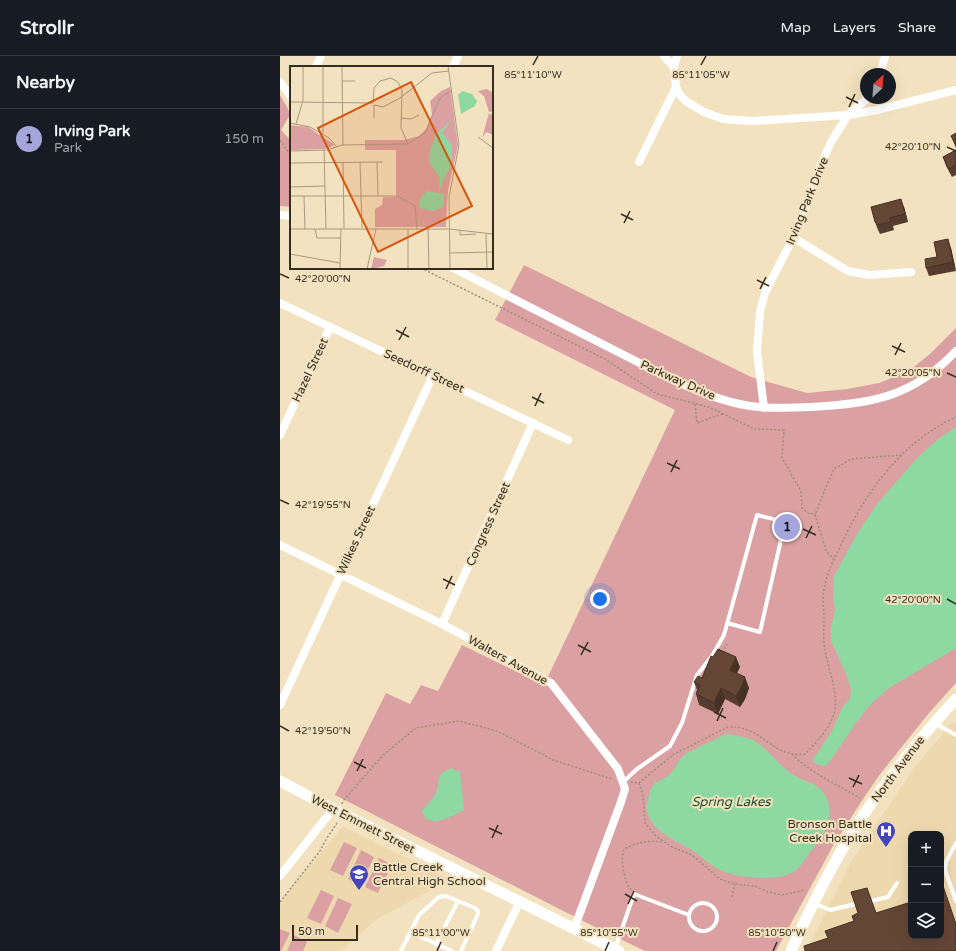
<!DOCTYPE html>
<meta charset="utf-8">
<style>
:root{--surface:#171b24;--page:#242831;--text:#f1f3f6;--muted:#9ea1a6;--line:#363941;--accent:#a4a5db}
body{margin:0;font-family:"Varela Round",sans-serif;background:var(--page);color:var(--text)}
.controls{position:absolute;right:12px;bottom:12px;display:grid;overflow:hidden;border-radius:8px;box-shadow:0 4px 16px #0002}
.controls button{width:36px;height:36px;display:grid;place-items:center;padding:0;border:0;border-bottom:1px solid var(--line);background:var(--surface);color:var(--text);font:20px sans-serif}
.compass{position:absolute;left:580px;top:12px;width:36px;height:36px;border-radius:50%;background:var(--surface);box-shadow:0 4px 16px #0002;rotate:26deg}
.scale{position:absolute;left:12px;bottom:10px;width:66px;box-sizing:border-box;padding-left:4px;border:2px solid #342d20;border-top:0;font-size:11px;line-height:14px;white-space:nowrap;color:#342d20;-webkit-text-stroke:3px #f3e2bf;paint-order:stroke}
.you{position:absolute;left:320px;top:543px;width:14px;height:14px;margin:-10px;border:3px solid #fff;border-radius:50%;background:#1a73e8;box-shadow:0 0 0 6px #1a73e833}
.badge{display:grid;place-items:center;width:26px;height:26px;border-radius:50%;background:var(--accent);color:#111;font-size:13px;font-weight:700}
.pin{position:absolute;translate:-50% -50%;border:2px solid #fff;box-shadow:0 1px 4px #0006}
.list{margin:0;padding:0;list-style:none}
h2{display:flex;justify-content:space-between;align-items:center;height:52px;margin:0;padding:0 16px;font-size:17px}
h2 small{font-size:13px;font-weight:400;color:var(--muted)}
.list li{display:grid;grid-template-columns:26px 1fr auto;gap:12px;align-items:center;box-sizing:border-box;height:60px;padding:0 16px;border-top:1px solid var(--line)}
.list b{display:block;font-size:15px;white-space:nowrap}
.list p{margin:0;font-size:13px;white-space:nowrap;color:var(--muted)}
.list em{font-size:13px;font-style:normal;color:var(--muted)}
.icon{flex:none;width:22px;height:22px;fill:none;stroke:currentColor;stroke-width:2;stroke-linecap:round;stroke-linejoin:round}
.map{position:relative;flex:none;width:676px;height:895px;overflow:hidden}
header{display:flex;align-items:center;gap:24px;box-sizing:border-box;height:56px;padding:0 20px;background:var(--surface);border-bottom:1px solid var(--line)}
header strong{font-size:19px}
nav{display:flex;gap:22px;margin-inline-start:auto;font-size:14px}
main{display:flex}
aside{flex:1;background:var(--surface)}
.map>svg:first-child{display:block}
</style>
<header>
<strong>Strollr</strong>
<nav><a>Map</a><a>Layers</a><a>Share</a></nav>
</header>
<main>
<aside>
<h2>Nearby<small></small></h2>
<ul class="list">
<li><span class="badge">1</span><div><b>Irving Park</b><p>Park</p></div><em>150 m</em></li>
</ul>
</aside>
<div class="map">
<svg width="676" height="895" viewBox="0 0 676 895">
<rect width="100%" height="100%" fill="#f3e2bf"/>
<g fill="#eed9af" fill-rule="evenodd">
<path d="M672,666L676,668V895H526L571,806L632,715ZM631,778H661V880H631Z"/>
<polygon points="63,770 170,824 97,863 61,895 0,895 0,846"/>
</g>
<g fill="#dba1a2">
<polygon points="0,39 8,53 10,59 1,74 11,85 11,151 0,150"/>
<polygon points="244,209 471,321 527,337 567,333 599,327 629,315 651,297 676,272 676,627 649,657 601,717 585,740 554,788 496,895 365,895 307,867 55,739 106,637 130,648 141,629 158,635 182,589 264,629 395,354 215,264"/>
<polygon points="64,786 77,792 63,820 50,814"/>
<polygon points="81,794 94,801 81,829 68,823"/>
<polygon points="99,802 112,809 98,837 85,831"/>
<polygon points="41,834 54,840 41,868 27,862"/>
<polygon points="58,842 72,848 58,877 45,870"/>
<polygon points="0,873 10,877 1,895 0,895"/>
<polygon points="14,879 27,886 23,895 7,895"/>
</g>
<g fill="#8dd9a1">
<polygon points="676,371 676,592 609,632 591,648 578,664 550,705 545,710 539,709 532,705 552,675 563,650 570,643 571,633 567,620 551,585 551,571 555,554 553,539 554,520 577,478 597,448 638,401 658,383"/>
<path d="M446,678C456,679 469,681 478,687C491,697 500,711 514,719C520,723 527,725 533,728C548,736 551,749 549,764C548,773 537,788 531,795C526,801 522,809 516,814C500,827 457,822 440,814C429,809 421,799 410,793C394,784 370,774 367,754C366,748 368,744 369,739C374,720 380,729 391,717C396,711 399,703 405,698Z"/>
<polygon points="171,712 180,716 184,754 170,761 156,766 146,763 142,755 156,738 160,718"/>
</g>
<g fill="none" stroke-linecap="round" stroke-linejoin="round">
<g stroke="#9b8f76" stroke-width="1.5" stroke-dasharray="2 2" stroke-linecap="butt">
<polyline points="0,84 11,100"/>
<polyline points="141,212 325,303 377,338 429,351 474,373 504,374 502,402 521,435 522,452 528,457 536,458"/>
<polyline points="415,348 417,367 442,358"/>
<polyline points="554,504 546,494 535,459 546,431 554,413 571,403 622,399"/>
<polyline points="444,593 448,586"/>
<path d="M512,698C526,714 561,731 580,742"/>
<polyline points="351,726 359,727 363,739 365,767 376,780 392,791 412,799 440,823 455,828 475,830 488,836 502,839 525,834"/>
<path d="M359,727L394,698L448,671C478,669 487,693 512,698C516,699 521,698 525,698C536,687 552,670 555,654C558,634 548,613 545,594C543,584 544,572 544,561C544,552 542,542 544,534C546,519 553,505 560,491C584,438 621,386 676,361"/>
<polyline points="62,748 63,745 103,699 136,672 179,665 217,675 273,704 332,723"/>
<path d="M351,834C344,824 340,805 344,793C358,786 367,784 383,786"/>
<polyline points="452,841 455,828"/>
<polyline points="0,846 40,795 47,782 57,767"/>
</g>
<g stroke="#fff" stroke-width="4">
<polyline points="656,668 676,679"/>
<polyline points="343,726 357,713 390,690 402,667 417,619 432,600 444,579 477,459 505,466 480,576 447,567"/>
<polyline points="676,787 666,806 665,814 676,845"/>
<polyline points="587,846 608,841 617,827"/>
<circle cx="423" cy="861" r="14"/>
<polyline points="535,848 550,854 580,847"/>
<polyline points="130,876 172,895"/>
<polyline points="156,888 178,845"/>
<polyline points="335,893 354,838 409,859"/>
<polyline points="121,895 139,859 159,841 166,840 195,852 198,855 198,858 181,895"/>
</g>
<g stroke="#fff" stroke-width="8">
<polyline points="384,0 394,11"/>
<polyline points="397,0 394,11 396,31 400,39 407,46 424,56 443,63 473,65 568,59 597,54 676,34"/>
<polyline points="36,11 41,0"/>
<polyline points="173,11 178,0"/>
<polyline points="600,18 605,0"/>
<polyline points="0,26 11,41"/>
<polyline points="359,106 396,31"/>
<polyline points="0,159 11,160"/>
<polyline points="514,182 568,215 589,219 631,216"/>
<path d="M173,212L393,324C418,335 443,346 470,350C490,353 511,352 531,351C591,348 633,341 676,295"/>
<polyline points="0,247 288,384"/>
<polyline points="484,352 477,296 480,255 485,237 519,170 539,113 551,86 568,59 588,42"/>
<polyline points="0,379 50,271"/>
<polyline points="0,489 162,568 271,627 338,713 345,733 341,746 294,873"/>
<polyline points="162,568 253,367"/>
<polyline points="0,649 153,319"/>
<polyline points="0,820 53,753"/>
<polyline points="216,895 240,845"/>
</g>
<g stroke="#fff" stroke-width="11">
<polyline points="0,725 53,753 339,895"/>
<path d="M511,895C529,855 549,814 572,777C602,728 638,684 676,643"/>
</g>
</g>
<g fill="#563c2e">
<polygon points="676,77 676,92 671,80"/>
<polygon points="676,94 676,119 672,121 666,110 663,101"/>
<polygon points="624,151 628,166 613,170 614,174 600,178 598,174 595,166"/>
<polygon points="671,192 676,215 649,220 646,212 657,201"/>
<polygon points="433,601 460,611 457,617 469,632 465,643 460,651 445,643 438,658 419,649 416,638 417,634 414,626 422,622"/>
</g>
<g fill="#463125">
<polygon points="621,143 624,151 628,166 625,158"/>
<polygon points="668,183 671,192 676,215 673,206"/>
<polygon points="456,601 460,611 453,625 450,614"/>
<polygon points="465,621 469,632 465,643 460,651 456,640"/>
<polygon points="441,632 445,643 438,658 434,647"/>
</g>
<g fill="#644635" stroke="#463125">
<polygon points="676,77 676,89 671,80"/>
<polygon points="676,94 676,109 669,113 663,101"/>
<polygon points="621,143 625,158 610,162 611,166 597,169 596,166 595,166 591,151"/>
<polygon points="668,183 673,206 646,212 645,203 657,201 654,186"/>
<polygon points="438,593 456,601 450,614 465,621 461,632 456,640 441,632 434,647 416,638 420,629 414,626 418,620 422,622 431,600 433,601"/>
<polygon points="663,830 676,868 676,895 525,895 524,890 548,882 545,875 574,865 572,860 578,857 571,836 587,832 596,857 631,846 631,880 661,880 661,831"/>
</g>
<path fill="none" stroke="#342d20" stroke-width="1.5" d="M253,9L258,0M421,9L426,0M566,41L578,47M569,51L575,38M667,91L676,95M341,158L353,164M344,167L350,155M0,218L9,222M477,224L489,230M480,233L486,221M116,274L129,281M119,284L126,271M612,290L625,296M615,299L621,287M667,317L676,321M252,341L264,347M255,350L261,337M387,407L400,413M391,416L397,404M0,444L9,448M523,473L536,479M526,482L532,470M163,523L175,529M166,533L172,520M667,543L676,548M298,589L311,596M301,599L308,586M434,656L446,662M437,665L443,652M0,670L9,675M74,706L86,712M77,715L83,703M569,722L582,728M573,731L579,719M209,772L222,778M212,782L218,769M345,838L357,845M348,848L354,835M157,895L161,886M325,895L329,886M493,895L497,886"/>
<defs>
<g id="hospital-pin" transform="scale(1)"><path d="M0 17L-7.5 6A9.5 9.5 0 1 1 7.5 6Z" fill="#4545bb" stroke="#f3e2bf"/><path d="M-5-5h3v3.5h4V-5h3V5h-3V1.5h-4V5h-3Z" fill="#fff"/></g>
<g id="school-pin" transform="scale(1)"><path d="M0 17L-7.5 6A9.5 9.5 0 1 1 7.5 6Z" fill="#4545bb" stroke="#f3e2bf"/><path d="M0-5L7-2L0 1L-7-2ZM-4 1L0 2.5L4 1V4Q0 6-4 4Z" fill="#fff"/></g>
</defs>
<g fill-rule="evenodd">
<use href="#hospital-pin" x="606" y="775"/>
<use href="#school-pin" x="79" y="818"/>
</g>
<g text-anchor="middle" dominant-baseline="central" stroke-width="4" stroke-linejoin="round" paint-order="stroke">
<g font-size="12" fill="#342d20" stroke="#f3e2bf">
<text transform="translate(527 145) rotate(-68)">Irving Park Drive</text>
<text transform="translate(30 314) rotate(-65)">Hazel Street</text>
<text transform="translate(144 315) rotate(25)">Seedorff Street</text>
<text transform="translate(398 324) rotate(24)">Parkway Drive</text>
<text transform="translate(208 468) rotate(-66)">Congress Street</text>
<text transform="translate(76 484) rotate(-65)">Wilkes Street</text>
<text transform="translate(228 604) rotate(29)">Walters Avenue</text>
<text transform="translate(618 713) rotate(-53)">North Avenue</text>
<text transform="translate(83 768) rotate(27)">West Emmett Street</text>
</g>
<g font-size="12" fill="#342d20" stroke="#f3e2bf" text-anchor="end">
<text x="592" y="768">Bronson Battle<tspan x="592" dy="14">Creek Hospital</tspan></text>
<text x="93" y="811" text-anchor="start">Battle Creek<tspan x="93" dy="14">Central High School</tspan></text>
</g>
<g font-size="13" font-style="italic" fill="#19502b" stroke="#f3e2bf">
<text x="451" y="746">Spring Lakes</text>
</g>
</g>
<g transform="translate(10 10)">
<rect width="203" height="203" fill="#f3e2bf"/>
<path d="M160,21L168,79L158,125L156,161H85V143L92,139L93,131H106V84H75V74H114L129,70L136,63L142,48L140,35L151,25ZM197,23L203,27V45L199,46L194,30L188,25ZM199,47L202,49L203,69L196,66L192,72ZM0,59L18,61L45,79L35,83L0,84ZM84,191L97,194L94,200L81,203Z" fill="#dba1a2"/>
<path d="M173,25L182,28L187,35L185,40L171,48L168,29ZM162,54L152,67L162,79V97L149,124L150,112L139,96L140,84L147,67ZM137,125L154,128L153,141L144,145L129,142L130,132Z" fill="#8dd9a1"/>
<path fill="none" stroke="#a79a7f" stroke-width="1" d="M33,0V68M52,0L53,79M158,0L169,79L159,131L160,203M52,15H65M0,36L83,37M83,37L84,22L90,15L101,12L108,16L112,24L111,62L118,78M84,39L93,41L110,32L142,7L159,5M84,52V39M111,52L121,53L129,49M0,57L20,61L39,72L47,81M6,58L13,34V0M188,71L203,82M34,84L36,163M0,85L37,84L52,79L118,78L135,67L150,32L162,24M53,96L54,162M70,96L72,162M87,96L88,130M0,97L93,96M0,121L35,120M0,130H107L125,140L127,163M14,130L15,163M0,163H159L203,168M25,163L27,172H50M118,163V203M138,163L139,203M170,164V169L186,168M196,168L197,203M160,187L203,186M0,188L50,197M50,203L51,162M77,203L86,163"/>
<path fill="#d6550e" fill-opacity="0.15" stroke="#d6550e" stroke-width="2" d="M121,16L182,140L88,186L28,62Z"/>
<rect width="203" height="203" fill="none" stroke="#342d20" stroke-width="2"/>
</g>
<g font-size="10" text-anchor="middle" fill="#342d20" stroke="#f3e2bf" stroke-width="4" stroke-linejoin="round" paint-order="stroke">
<text x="253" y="22">85°11'10"W</text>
<text x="421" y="22">85°11'05"W</text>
<text x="633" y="94">42°20'10"N</text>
<text x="43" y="226">42°20'00"N</text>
<text x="633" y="320">42°20'05"N</text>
<text x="43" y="452">42°19'55"N</text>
<text x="633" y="547">42°20'00"N</text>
<text x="43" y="678">42°19'50"N</text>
<text x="161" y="880">85°11'00"W</text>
<text x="329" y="880">85°10'55"W</text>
<text x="497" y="880">85°10'50"W</text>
</g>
</svg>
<div class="controls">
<button>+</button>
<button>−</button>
<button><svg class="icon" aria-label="layers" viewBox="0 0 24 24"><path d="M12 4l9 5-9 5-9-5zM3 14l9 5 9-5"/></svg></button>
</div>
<svg class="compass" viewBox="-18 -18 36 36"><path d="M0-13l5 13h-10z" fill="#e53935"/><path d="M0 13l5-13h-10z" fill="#9ea1a6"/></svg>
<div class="scale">50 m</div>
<div class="you"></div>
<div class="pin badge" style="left:507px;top:471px">1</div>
</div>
</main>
